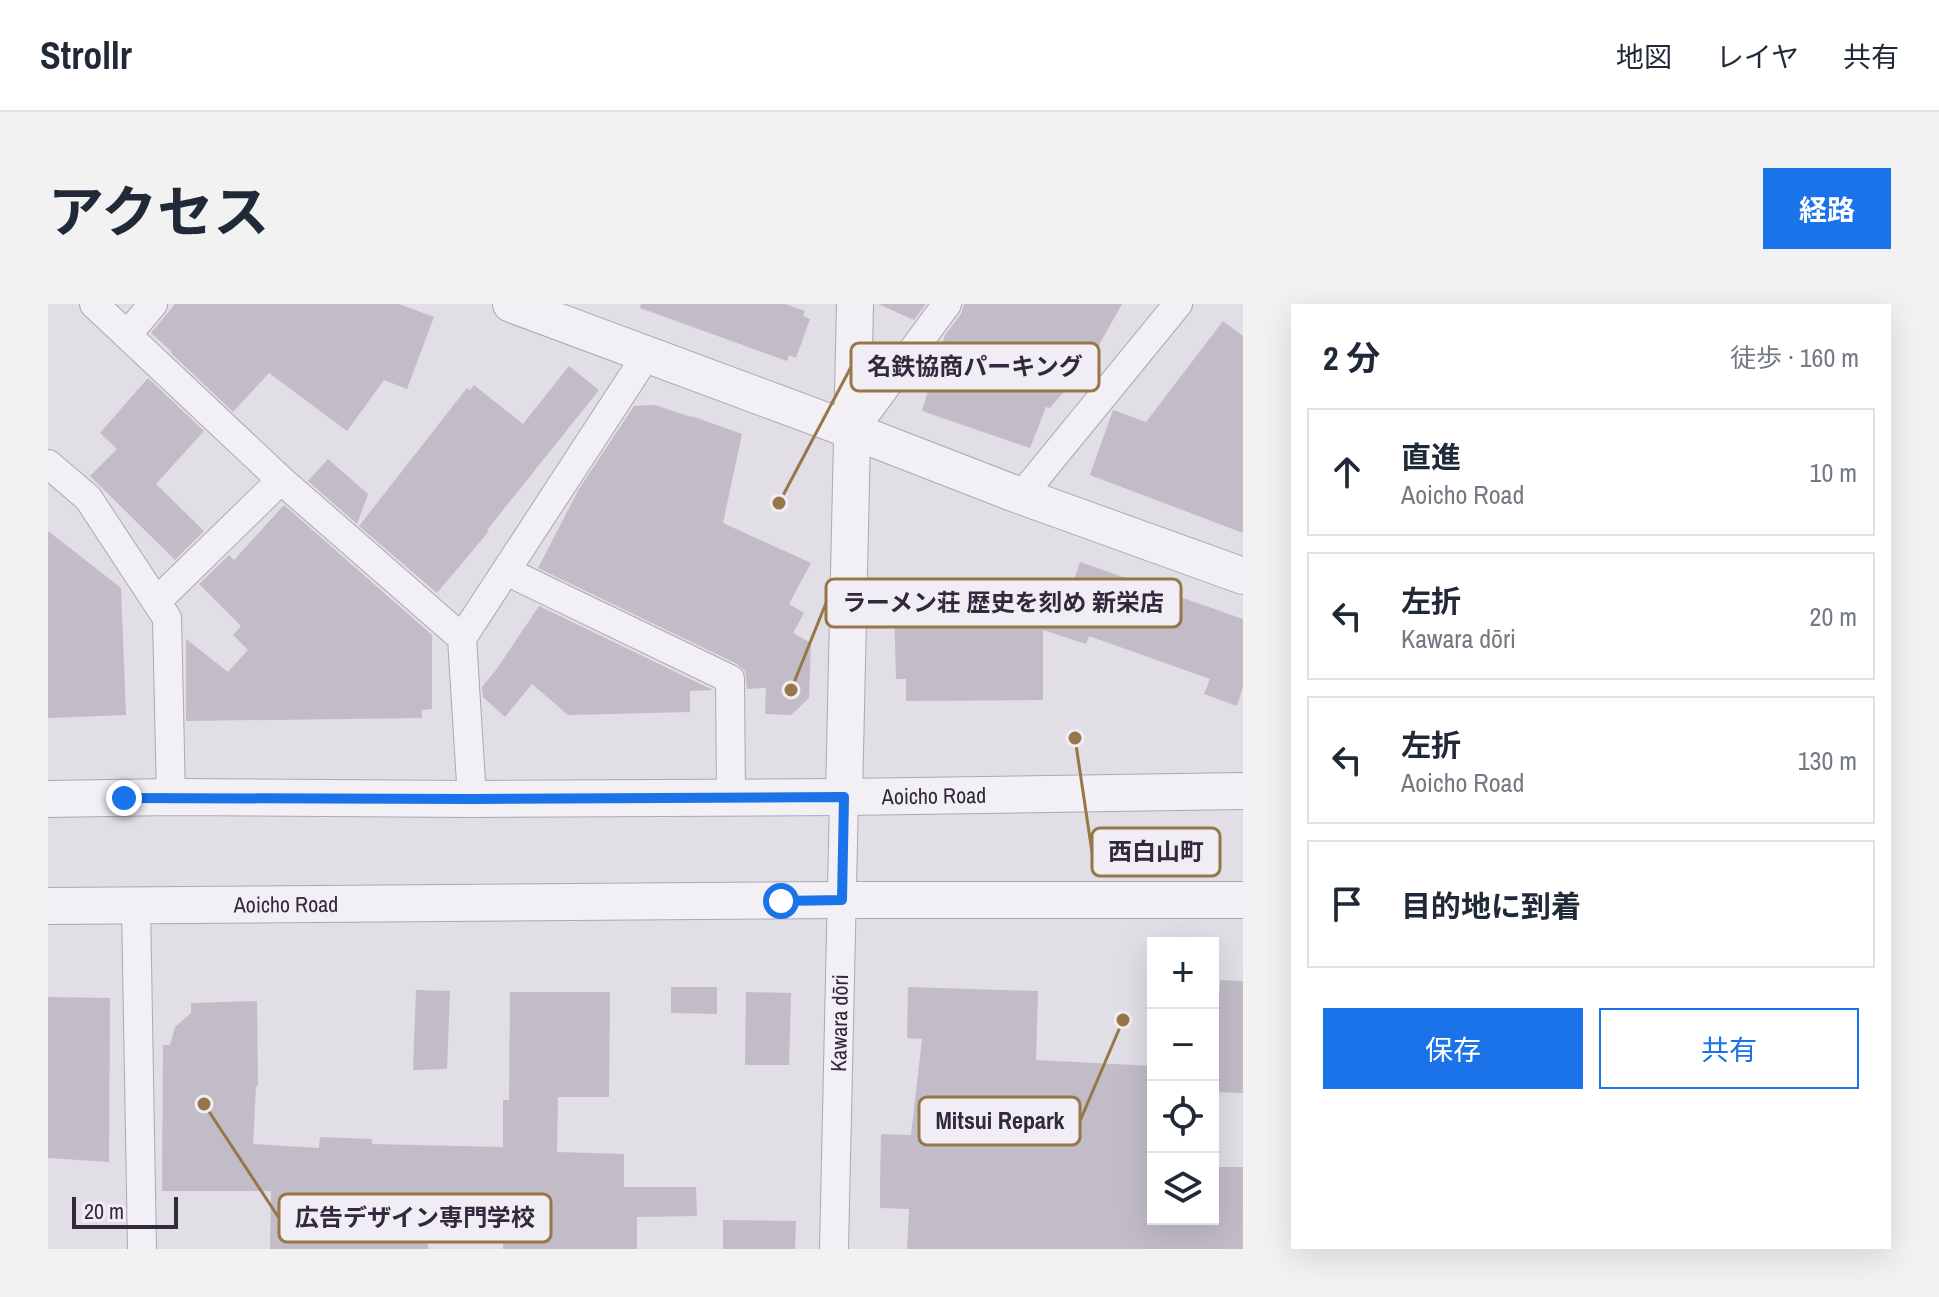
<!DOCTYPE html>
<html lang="ja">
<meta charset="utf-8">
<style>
:root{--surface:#fff;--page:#f2f2f3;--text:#1f2937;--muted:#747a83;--line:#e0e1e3;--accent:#1a73e8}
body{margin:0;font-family:"Archivo Narrow","Noto Sans JP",sans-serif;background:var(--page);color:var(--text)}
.controls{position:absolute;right:24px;bottom:24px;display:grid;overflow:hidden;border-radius:0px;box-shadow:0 8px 32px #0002}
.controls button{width:72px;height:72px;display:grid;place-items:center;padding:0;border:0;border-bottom:2px solid var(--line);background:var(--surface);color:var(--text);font:40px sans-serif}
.scale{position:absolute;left:24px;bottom:20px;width:106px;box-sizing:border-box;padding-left:8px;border:4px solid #31293c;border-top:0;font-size:22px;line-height:28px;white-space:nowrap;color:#31293c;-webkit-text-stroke:6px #f0edf4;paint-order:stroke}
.stop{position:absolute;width:24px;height:24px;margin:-18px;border:6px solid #1a73e8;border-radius:50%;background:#fff}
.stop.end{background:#1a73e8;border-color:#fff;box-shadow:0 2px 8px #0008}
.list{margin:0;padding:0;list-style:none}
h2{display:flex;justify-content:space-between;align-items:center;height:104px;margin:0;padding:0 32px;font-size:34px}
h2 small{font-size:26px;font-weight:400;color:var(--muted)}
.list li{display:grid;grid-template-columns:52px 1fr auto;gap:24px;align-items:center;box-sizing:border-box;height:128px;margin:0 16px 16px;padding:0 16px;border:2px solid var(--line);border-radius:0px}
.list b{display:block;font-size:30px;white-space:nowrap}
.list p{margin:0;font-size:26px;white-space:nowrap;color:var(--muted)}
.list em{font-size:26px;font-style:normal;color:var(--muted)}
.actions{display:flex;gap:16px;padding:24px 32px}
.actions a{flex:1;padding:18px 0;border:2px solid var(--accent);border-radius:0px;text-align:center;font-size:28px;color:var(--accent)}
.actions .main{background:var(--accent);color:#fff}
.icon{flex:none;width:44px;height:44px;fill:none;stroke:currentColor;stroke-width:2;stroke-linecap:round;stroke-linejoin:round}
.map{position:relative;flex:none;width:1195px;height:945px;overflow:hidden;border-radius:0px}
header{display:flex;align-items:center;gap:48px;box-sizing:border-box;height:112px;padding:0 40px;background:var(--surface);border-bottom:2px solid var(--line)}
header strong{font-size:38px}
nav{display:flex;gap:44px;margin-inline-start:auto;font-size:28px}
.intro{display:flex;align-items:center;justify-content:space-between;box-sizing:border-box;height:192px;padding:0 48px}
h1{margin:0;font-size:56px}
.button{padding:20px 36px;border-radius:0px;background:var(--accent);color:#fff;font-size:28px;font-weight:700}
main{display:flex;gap:48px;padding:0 48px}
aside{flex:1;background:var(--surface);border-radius:0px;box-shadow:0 8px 32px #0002}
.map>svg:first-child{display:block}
</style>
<header>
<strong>Strollr</strong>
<nav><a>地図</a><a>レイヤ</a><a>共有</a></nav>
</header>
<div class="intro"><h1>アクセス</h1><a class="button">経路</a></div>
<main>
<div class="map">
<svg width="1195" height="945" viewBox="0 0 1195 945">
<rect width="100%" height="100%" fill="#e1dee6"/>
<g fill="#c1bcc8">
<polygon points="127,0 351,0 386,13 359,85 336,76 299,127 221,69 185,108 123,49 124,48 103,29"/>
<polygon points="593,0 737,0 757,7 755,12 762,15 748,54 741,51 739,57 592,4"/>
<polygon points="830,0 878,0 866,16"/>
<polygon points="916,0 1074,0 1042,57 1002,104 998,103 982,144 874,107 897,31 913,10"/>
<polygon points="1175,17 1195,32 1195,229 1042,171 1065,106 1098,118"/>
<polygon points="521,62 551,86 439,226 441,227 389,289 311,222 419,84 422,86 426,81 475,120"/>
<polygon points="100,74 156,127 108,180 156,227 127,256 42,172 69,145 52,129"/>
<polygon points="607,101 643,113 644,112 694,130 675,219 763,259 741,300 756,309 745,329 763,339 761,394 743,411 717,410 718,384 699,385 697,367 689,360 490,264 531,185 586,102"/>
<polygon points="280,155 320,190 309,220 260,177"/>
<polygon points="236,201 384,331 384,405 374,406 374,414 138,417 138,335 180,368 200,346 185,331 193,322 151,280 181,251 186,256"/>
<polygon points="0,227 73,284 78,411 0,414"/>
<polygon points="1032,258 1195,315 1195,383 1189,402 1156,390 1162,375 1041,332 1038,340 995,326 995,396 858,397 858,375 848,375 846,300 852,300 852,295 1020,293"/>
<polygon points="491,302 665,386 642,387 642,408 520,411 484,380 457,413 435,393 434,383 448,366"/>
<polygon points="1172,676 1195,677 1195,789 1166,788"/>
<polygon points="623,683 669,683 669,710 623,709"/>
<polygon points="860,683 990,687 988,756 1105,762 1105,915 1165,915 1165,863 1195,863 1195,945 859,945 861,905 832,904 832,882 833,830 863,831 874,735 859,734"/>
<polygon points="368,686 402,687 399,765 365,766"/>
<polygon points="462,688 562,688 561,793 510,793 509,848 576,850 576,883 648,883 649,912 589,913 589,945 455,945 456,899 382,896 380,945 222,945 223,887 114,887 115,741 122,741 127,723 143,709 143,699 209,697 210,782 208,782 205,840 271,844 272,833 324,835 324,840 455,843 455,796 461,796"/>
<polygon points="698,688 743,689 741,761 697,761"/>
<polygon points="0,693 62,694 61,858 0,854"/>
<polygon points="675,916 748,917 747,945 675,945"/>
</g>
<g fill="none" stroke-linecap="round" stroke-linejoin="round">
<g stroke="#aca8b3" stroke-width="30">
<g id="minor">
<polyline points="46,0 233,176 414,334 424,495"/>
<polyline points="79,31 105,0"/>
<polyline points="805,127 899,0"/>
<polyline points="0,160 40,194 119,314 123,493"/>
<polyline points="974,191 1130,0"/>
<polyline points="458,267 682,375 683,492"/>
<polyline points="109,297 233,176"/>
<polyline points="414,334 598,52"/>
<polyline points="88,601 94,945"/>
<path id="s1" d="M786,945L796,493"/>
</g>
</g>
<g stroke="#aca8b3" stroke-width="38">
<g id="tertiary">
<polyline points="463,0 805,127 965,189 1195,272"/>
<polyline points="796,493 807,0"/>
<path id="s2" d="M0,495L123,493L424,495L796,493L1195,487"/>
<path id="s3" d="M0,602L794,596H1195"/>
</g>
</g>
<use href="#minor" stroke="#f2f0f5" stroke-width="28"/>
<use href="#tertiary" stroke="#f2f0f5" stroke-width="36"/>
</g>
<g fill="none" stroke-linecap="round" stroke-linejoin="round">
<polyline stroke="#1a73e8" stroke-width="10" points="76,494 424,495 796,493 794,596 733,597"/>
</g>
<g text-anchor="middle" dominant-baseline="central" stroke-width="8" stroke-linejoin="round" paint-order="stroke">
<g font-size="22" fill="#31293c" stroke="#f0edf4">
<text stroke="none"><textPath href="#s2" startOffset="886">Aoicho Road</textPath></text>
<text stroke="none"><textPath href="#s3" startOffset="238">Aoicho Road</textPath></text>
<text stroke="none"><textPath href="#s1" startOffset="226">Kawara dōri</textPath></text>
</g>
</g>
<path fill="none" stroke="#967748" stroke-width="3" d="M731 199L803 63M743 386L778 299M1027 434L1044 548M1075 716L1032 817M156 800L231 914"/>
<g fill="#967748" stroke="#f0edf4" stroke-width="3">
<circle cx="731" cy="199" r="8"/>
<circle cx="743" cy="386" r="8"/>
<circle cx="1027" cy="434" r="8"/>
<circle cx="1075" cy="716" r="8"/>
<circle cx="156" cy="800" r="8"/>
</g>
<g fill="#f0edf4" stroke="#967748" stroke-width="3">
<rect x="803" y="39" width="248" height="48" rx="8"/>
<rect x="778" y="275" width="355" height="48" rx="8"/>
<rect x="1044" y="524" width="128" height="48" rx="8"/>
<rect x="871" y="793" width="161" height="48" rx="8"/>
<rect x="231" y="890" width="272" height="48" rx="8"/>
</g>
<g font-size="24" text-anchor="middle" font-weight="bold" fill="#31293c">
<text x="927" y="71">名鉄協商パーキング</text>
<text x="955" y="307">ラーメン荘 歴史を刻め 新栄店</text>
<text x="1108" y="556">西白山町</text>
<text x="952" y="825">Mitsui Repark</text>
<text x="367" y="922">広告デザイン専門学校</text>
</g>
</svg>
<div class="controls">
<button>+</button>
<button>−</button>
<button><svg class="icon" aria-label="locate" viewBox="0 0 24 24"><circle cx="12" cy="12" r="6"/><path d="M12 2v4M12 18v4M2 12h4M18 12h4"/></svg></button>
<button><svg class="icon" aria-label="layers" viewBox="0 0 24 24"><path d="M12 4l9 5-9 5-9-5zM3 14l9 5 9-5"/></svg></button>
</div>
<div class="scale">20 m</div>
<div class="stop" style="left:733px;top:597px"></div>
<div class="stop end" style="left:76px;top:494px"></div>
</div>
<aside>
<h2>2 分<small>徒歩 · 160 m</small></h2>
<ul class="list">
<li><svg class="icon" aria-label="ahead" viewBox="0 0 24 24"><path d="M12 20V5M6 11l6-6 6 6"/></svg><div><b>直進</b><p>Aoicho Road</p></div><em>10 m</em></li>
<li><svg class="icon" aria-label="left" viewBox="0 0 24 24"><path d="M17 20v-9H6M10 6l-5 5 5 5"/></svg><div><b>左折</b><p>Kawara dōri</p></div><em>20 m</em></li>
<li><svg class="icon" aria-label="left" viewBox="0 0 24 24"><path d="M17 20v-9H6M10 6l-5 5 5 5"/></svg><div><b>左折</b><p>Aoicho Road</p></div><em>130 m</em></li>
<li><svg class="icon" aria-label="arrive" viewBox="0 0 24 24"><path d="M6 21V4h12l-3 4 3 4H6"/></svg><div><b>目的地に到着</b></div></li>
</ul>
<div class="actions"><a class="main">保存</a><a>共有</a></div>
</aside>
</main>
